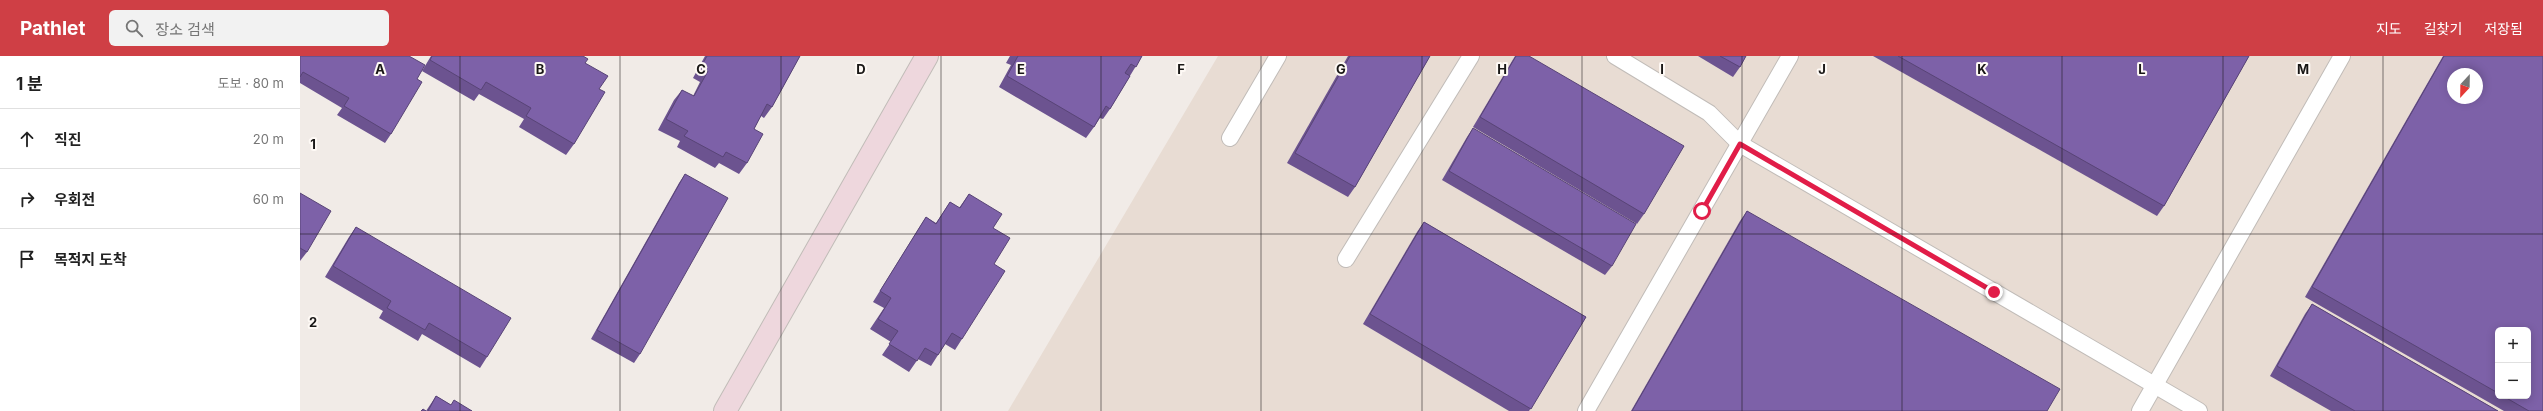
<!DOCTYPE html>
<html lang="ko">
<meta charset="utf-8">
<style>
:root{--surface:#fff;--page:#f2f2f2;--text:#222;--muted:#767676;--line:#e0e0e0;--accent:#cf3f45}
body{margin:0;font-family:Inter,"Noto Sans KR",sans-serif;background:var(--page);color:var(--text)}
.controls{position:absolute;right:12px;bottom:12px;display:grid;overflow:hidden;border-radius:6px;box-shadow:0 2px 10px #0003}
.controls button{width:36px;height:36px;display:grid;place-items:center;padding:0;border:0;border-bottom:1px solid var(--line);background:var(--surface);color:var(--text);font:20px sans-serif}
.compass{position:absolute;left:2147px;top:12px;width:36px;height:36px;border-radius:50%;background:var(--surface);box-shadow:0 2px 10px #0003;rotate:202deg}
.stop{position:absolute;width:12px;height:12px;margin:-9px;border:3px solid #e11d48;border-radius:50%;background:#fff}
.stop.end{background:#e11d48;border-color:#fff;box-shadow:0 1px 4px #0008}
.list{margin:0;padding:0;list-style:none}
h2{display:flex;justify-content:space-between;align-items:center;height:52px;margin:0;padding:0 16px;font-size:17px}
h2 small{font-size:13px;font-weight:400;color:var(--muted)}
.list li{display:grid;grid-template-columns:26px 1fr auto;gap:12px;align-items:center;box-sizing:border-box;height:60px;padding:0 16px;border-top:1px solid var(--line)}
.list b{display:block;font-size:15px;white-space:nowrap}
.list em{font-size:13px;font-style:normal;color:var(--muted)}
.icon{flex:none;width:22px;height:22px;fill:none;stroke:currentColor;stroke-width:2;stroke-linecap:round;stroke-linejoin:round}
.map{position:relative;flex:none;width:2243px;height:355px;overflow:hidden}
header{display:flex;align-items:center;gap:24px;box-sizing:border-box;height:56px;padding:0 20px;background:var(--accent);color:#fff}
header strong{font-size:19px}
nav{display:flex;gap:22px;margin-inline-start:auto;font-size:14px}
.search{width:280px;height:36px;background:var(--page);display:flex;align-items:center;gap:10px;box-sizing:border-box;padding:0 14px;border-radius:6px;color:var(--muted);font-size:15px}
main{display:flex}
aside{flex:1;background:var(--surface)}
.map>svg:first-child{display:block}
</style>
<header>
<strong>Pathlet</strong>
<div class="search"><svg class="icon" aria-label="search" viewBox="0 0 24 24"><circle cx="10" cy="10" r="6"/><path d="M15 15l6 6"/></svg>장소 검색</div>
<nav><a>지도</a><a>길찾기</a><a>저장됨</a></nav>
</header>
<main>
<aside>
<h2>1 분<small>도보 · 80 m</small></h2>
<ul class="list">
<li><svg class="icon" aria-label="ahead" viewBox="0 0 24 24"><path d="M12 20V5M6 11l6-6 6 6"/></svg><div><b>직진</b></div><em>20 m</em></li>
<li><svg class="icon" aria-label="right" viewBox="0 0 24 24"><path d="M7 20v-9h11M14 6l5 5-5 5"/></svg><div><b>우회전</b></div><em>60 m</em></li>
<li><svg class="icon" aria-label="arrive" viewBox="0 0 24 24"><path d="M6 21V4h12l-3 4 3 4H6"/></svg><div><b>목적지 도착</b></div></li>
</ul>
</aside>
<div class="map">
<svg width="2243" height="355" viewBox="0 0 2243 355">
<rect width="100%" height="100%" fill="#f1ebe7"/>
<path fill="#e8dcd3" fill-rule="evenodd" d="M918,0H2243V355H708ZM2153,18H2177V42H2153ZM2198,274H2228V340H2198Z"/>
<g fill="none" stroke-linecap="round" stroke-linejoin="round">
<g stroke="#c1bcb8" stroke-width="18">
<g id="lane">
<polyline points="1315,0 1409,57 1440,88 1899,355"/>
<polyline points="930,82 978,0"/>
<polyline points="1046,203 1171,0"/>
<polyline points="1286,355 1490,0"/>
<polyline points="1840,355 2042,0"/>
</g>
</g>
<g stroke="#c1bcb8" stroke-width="24">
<polyline id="secondary" points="425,355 627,0"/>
</g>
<use href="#lane" stroke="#fff" stroke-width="16"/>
<use href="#secondary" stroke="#eed7dd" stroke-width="22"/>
</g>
<g fill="#6c5390" fill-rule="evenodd">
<polygon points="0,0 117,23 91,78 85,87 37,59 42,52 0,27"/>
<polygon points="131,0 283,0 285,7 299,33 274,88 266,99 219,71 224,63 179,38 174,45 122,15"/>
<polygon points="405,0 500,0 472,51 464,62 461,60 454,73 447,107 439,118 419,107 415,112 377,91 380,85 358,74 374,44 382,34 393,40 400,26 393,22"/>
<polygon points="710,0 842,0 810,53 803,63 800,62 794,71 786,82 699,31 711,9 706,7"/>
<polygon points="1048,0 1130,0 1055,131 1048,141 987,107"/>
<polygon points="1215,0 1229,0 1344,158 1337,168 1173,71"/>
<polygon points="1398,0 1446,0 1440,11 1433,21"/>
<polygon points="1573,0 1949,0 1864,150 1857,160"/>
<path d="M2143,0H2243V355H2204L2005,241ZM2198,274L2228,340H2198Z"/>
<polygon points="1173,72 1312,210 1305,219 1142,124 1167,81"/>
<polygon points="385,118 340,298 334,307 291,283 379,127"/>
<polygon points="0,137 7,196 0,205"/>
<polygon points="669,138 693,172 694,208 662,283 655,294 645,288 631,310 618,303 609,316 582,299 591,286 570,273 584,252 573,246 619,172 626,161 636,167 650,146 659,152"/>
<polygon points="1447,155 1747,355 1331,355 1440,165"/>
<polygon points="1124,166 1286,261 1229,355 1209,355 1063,268 1117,176"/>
<polygon points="56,171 187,301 180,312 122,278 118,285 79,262 83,255 25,221 49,181"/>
<polygon points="2012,248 2198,355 2031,355 1970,320 2005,258"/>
<polygon points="136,340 151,349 172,355 126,355"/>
</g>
<g fill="#7d61a8" stroke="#584476" fill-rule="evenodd">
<polygon points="0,0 109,0 125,9 117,23 122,26 91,78 44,50 49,42 3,16 0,21"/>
<polygon points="132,0 283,0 288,3 285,7 308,20 299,33 305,36 274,88 226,60 231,52 186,26 181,34 130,4"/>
<polygon points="407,0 500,0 472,51 467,48 454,73 463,78 447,107 426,96 423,101 384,80 388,75 366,63 382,34 394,40 408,15 401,11"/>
<polygon points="718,0 842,0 836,11 831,8 825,17 830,20 810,53 806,50 794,71 707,20"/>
<polygon points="1050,0 1130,0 1055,131 995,97"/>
<polygon points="1216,0 1229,0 1384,90 1344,158 1180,61"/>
<polygon points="1420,0 1446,0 1440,11"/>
<polygon points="1598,0 1949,0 1864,150"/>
<path d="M2144,0H2243V355H2229L2203,340H2228V274H2198V337L2012,231ZM2153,18H2177V42H2153Z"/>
<polygon points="1173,72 1336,168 1312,210 1149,115"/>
<polygon points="385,118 428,142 340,298 297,274"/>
<polygon points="0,137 31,155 7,196 0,192"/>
<polygon points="669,138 702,158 693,172 710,182 694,208 705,215 662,283 652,277 638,299 625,292 617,305 589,288 598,275 578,263 591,242 580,235 626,161 636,168 650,146 660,152"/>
<polygon points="1447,155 1760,333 1747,355 1332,355"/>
<polygon points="1124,166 1286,261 1231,353 1070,258"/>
<polygon points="56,171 211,262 187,301 129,267 125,274 87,252 91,245 33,210"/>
<polygon points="2012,248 2198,355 2055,355 1977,310"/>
<polygon points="136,340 151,349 154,344 172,355 128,355"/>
<polygon points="123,353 126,355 121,355"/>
</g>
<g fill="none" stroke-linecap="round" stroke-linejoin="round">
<polyline stroke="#e11d48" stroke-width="5" points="1402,155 1440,88 1694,236"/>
</g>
<path fill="none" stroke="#191716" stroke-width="1" stroke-opacity="0.55" d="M160,0V355M320,0V355M481,0V355M641,0V355M801,0V355M961,0V355M1122,0V355M1282,0V355M1442,0V355M1602,0V355M1762,0V355M1923,0V355M2083,0V355M0,178H2243"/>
<g font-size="13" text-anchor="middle" font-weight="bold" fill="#191716" stroke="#fef9f5" stroke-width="4" stroke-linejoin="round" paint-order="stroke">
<text x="80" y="18">A</text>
<text x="240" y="18">B</text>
<text x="401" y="18">C</text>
<text x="561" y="18">D</text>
<text x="721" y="18">E</text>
<text x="881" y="18">F</text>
<text x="1041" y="18">G</text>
<text x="1202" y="18">H</text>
<text x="1362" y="18">I</text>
<text x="1522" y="18">J</text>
<text x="1682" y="18">K</text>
<text x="1842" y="18">L</text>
<text x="2003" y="18">M</text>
<text x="13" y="93">1</text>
<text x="13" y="271">2</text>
</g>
</svg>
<div class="controls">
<button>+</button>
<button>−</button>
</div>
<svg class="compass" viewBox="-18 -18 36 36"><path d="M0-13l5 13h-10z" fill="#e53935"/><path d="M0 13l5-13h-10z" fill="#767676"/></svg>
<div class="stop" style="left:1402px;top:155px"></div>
<div class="stop end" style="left:1694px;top:236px"></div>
</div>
</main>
